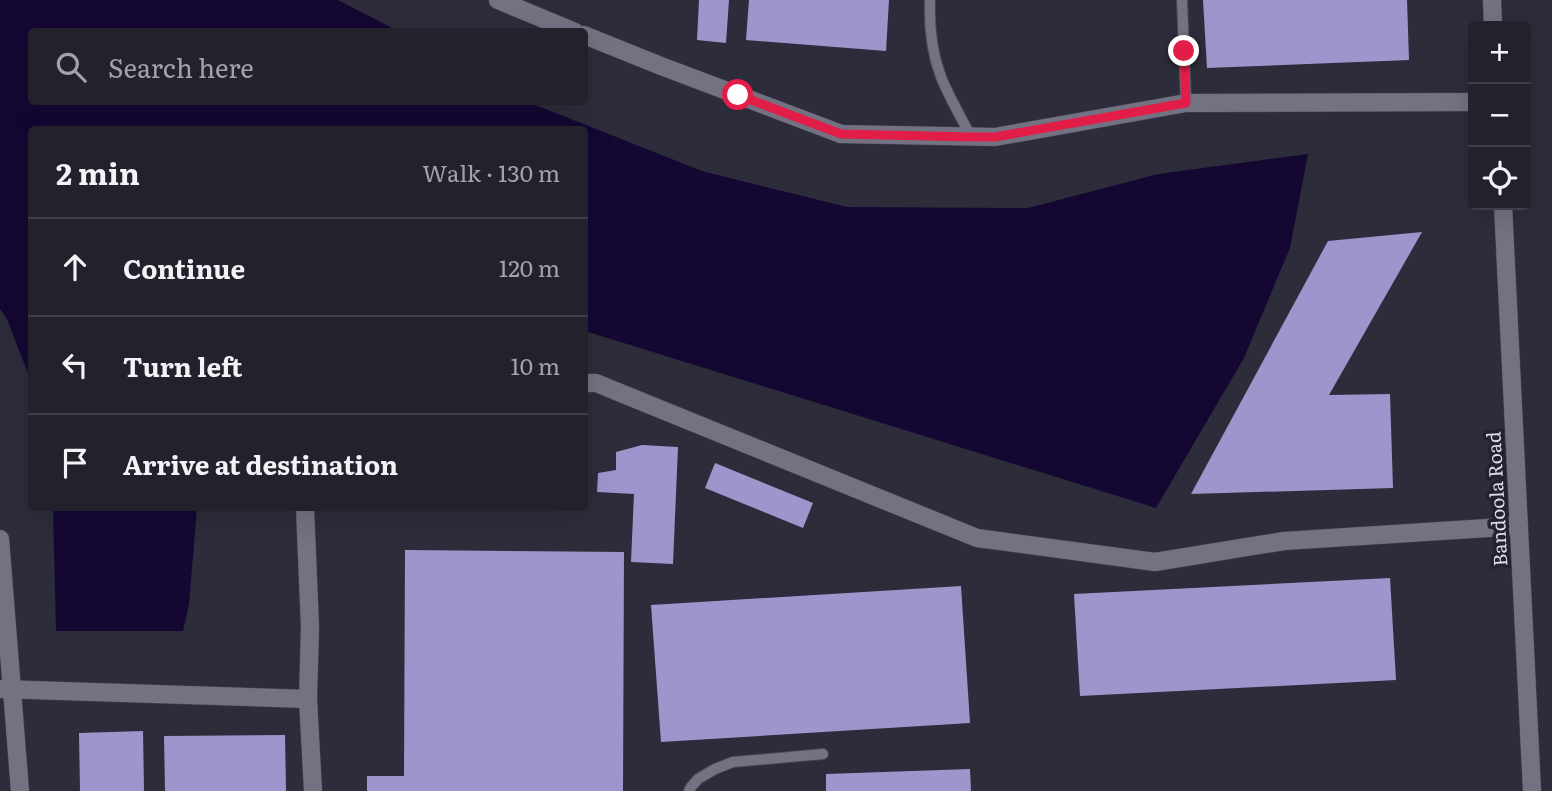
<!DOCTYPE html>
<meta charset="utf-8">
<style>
:root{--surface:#22212c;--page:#2a2934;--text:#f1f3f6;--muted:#a2a3a9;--line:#3f3e48}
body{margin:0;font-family:Literata,serif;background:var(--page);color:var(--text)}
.controls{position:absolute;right:21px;top:21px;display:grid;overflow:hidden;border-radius:7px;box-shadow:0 7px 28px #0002}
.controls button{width:63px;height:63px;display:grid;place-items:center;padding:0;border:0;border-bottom:2px solid var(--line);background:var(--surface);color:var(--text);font:35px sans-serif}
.stop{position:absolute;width:21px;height:21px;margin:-16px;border:5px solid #e11d48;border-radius:50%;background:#fff}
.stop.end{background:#e11d48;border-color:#fff;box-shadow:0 2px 7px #0008}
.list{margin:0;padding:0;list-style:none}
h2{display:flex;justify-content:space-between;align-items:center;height:91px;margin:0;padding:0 28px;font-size:30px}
h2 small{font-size:23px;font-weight:400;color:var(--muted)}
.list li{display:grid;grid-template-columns:46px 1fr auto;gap:21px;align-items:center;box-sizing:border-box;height:98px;padding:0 28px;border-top:2px solid var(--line)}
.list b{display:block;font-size:26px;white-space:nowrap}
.list em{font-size:23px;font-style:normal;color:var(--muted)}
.icon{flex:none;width:38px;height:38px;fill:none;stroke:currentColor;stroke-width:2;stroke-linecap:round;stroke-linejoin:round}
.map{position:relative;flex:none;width:1552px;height:791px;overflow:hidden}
.search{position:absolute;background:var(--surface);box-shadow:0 7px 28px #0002;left:28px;top:28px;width:560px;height:77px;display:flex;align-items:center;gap:18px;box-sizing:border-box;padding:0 24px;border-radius:7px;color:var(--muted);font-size:26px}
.panel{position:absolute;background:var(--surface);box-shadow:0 7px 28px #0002;left:28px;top:126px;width:560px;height:385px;border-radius:7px}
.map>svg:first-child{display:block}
</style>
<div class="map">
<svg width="1552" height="791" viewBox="0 0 1552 791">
<rect width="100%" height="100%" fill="#2d2c3b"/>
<g fill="#140833">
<polygon points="0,0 338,0 398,31 32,32 32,102 528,102 702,171 847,207 1028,208 1158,174 1308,154 1290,248 1244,358 1156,508 585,331 584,130 32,130 31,381 7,319 0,309"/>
<polygon points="53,508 197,508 189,605 183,631 56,631"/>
</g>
<g fill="#9d96cd">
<polygon points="699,0 729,0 726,43 697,40"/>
<polygon points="749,0 889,0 886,51 746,40"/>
<polygon points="1203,0 1407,0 1409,60 1207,68"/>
<polygon points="1422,232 1329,395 1390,394 1393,488 1191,494 1328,241"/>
<polygon points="642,445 678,447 673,564 631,562 634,494 597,492 598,473 616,470 616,452"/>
<polygon points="715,463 813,503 803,528 705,488"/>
<polygon points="405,550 624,552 623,791 367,791 367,776 404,776"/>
<polygon points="1390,578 1396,680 1080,696 1074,594"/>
<polygon points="961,586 970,723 661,742 651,605"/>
<polygon points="143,731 144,791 80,791 79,733"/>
<polygon points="285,735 286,791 165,791 164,736"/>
<polygon points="970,769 971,791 826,791 826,774"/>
</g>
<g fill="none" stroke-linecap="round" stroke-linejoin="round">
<g stroke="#4a4854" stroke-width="12">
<g id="lane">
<path d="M930,0C929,25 932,53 941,77C949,97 961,117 971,137"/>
<polyline points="1182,0 1186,103"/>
<polyline points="689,791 691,787 698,779 715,769 733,762 823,754"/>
</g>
</g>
<g stroke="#4a4854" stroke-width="19">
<g id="street">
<polyline points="498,0 575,32"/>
<polyline points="584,35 661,66 841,134 995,137 1186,103 1473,102"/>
<polyline points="584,383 596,383 977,538 1155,562 1284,541 1519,526"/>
<polyline points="305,508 310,627 308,699 313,791"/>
<polyline points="0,539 20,791"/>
<polyline points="0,689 308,699"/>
</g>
</g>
<g stroke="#4a4854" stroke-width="19">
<g id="secondary">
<polyline points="1492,0 1493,26"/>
<polyline points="1503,205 1532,791"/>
</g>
</g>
<use href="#lane" stroke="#737283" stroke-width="10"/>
<use href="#street" stroke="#737283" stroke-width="18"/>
<use href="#secondary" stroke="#737283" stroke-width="18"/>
</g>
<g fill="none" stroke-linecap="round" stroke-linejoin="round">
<polyline stroke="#e11d48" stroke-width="9" points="738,95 841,134 971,137 995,137 1186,103 1184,51"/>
</g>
<g text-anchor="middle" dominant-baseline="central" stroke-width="7" stroke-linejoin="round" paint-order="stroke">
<g font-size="19" fill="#dedde7" stroke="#242230">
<text transform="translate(1496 499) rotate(-93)">Bandoola Road</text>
</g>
</g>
</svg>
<div class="controls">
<button>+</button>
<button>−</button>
<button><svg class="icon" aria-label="locate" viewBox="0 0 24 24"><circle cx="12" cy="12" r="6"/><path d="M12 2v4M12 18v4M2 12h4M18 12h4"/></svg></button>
</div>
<div class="stop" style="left:738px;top:95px"></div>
<div class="stop end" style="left:1184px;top:51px"></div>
<div class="search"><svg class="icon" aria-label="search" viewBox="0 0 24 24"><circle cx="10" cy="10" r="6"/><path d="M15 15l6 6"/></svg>Search here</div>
<section class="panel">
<h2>2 min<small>Walk · 130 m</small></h2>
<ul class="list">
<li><svg class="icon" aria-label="ahead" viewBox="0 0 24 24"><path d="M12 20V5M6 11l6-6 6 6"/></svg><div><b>Continue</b></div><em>120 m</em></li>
<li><svg class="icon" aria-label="left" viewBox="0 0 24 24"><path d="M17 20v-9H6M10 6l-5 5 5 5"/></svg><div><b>Turn left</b></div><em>10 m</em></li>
<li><svg class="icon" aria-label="arrive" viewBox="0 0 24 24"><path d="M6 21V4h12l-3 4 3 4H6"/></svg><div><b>Arrive at destination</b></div></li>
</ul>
</section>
</div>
